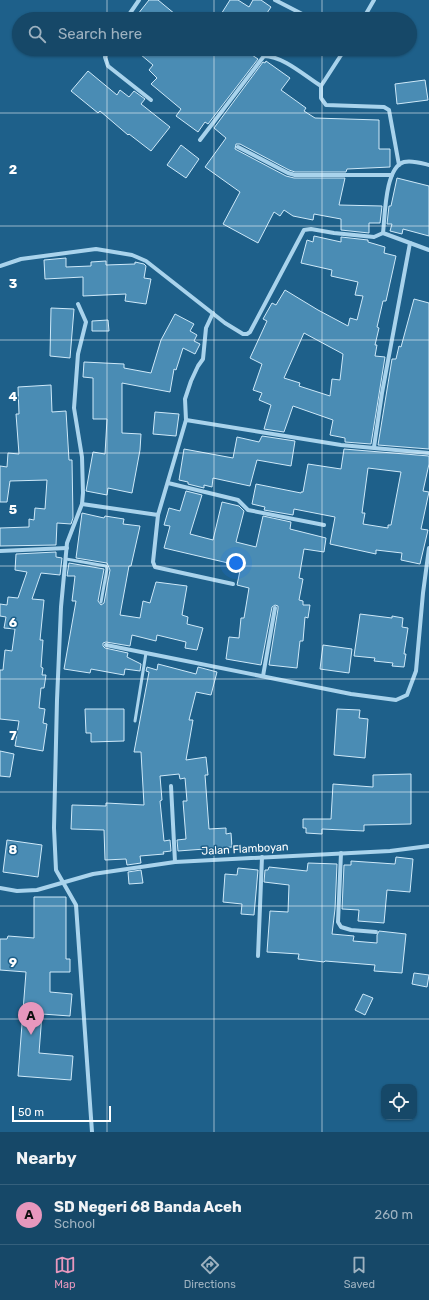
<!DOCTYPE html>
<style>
:root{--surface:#164868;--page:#235271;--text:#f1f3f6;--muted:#9eb2c0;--line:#35607c;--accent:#e797bd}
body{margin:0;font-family:Rubik,sans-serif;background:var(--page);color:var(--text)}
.controls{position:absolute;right:12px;bottom:12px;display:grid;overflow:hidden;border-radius:8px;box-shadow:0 1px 3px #0004}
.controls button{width:36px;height:36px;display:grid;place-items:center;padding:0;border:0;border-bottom:1px solid var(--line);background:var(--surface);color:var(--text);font:20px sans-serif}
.scale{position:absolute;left:12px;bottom:10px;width:99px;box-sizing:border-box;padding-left:4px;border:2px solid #fff;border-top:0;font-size:11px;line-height:14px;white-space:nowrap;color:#fff;-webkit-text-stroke:3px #1e608a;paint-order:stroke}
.you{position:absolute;left:236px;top:563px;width:14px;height:14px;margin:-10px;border:3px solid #fff;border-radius:50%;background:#1a73e8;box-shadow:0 0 0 6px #1a73e833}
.badge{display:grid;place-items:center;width:26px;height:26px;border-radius:50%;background:var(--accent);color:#111;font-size:13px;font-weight:700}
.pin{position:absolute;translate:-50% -33px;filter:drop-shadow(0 1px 2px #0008)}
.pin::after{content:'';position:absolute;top:21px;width:14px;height:12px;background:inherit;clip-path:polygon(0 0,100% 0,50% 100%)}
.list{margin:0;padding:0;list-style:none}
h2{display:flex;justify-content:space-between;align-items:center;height:52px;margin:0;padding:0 16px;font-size:17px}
h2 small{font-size:13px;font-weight:400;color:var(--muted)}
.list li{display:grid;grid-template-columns:26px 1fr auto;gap:12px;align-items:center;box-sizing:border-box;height:60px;padding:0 16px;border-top:1px solid var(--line)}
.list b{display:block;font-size:15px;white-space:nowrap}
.list p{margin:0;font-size:13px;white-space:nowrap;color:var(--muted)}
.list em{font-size:13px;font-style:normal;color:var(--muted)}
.icon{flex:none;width:22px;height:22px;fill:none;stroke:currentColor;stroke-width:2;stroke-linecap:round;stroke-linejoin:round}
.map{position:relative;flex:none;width:429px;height:1132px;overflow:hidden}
.search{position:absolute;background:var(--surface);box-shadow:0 1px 3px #0004;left:12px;right:12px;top:12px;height:44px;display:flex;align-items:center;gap:10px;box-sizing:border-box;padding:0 14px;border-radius:22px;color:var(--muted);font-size:15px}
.sheet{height:112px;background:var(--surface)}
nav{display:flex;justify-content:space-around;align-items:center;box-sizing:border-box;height:56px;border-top:1px solid var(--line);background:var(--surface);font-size:11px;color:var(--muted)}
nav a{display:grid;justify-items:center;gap:2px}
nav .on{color:var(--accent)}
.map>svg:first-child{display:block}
</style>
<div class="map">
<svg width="429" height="1132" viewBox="0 0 429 1132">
<rect width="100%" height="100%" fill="#1e608a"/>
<g fill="#4a8cb4" stroke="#cee9f9" fill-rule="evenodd">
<polygon points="149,0 158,0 181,19 134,19"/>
<polygon points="230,0 238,0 249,7 253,0 261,0 271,7 263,19 218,19"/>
<polygon points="134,49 243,49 258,59 208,124 205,122 198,132 176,116 181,109 151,84 157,78 149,70 153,65"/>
<polygon points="266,61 290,78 281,90 306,108 304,111 315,118 379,120 379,149 390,149 390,167 347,169 346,172 295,172 289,170 240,144 236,144 235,149 286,176 294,178 345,178 339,205 382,206 380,223 369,223 369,233 341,230 341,219 314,214 313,220 293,216 284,210 280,216 274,212 258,243 223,224 240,192 205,167 226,138 214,128 263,62 265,63"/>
<polygon points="88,71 117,95 120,90 129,97 134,91 145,99 141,104 170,127 151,151 129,134 128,135 100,111 98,113 71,91"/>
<polygon points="425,80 428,100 397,104 395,84"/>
<polygon points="181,145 199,159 186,178 167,165"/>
<polygon points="397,178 429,186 429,236 403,229 402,234 390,231 392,224 387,224 389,206 391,206"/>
<path d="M314,236L341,242V237L368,240V242L385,247L384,253L396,256L386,301H383L377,327L379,328L375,345H377L375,356L385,357L371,444L345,442V438L330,435L333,420L293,406L284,432L264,429L271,405L259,400L262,393L253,390L262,364L250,358L267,321L263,319L272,303L276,305L285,290L318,310L348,326L350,318L357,320L363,296L355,295L358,282L331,276L332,270L301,263L307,240L313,242ZM304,333L343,354L340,380L332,379L330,396L299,386L300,383L284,378Z"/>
<polygon points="66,258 66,267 91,266 91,262 106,261 106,265 135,264 135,262 144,264 146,266 144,278 151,279 146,304 125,301 126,294 83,296 83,277 45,279 44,260"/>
<polygon points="414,299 429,303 429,449 378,445 392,359 396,359 399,346 401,347"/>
<polygon points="51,308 74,309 70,358 50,356"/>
<polygon points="175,314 194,324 190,331 197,335 194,341 200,344 195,354 183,348 176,370 174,369 170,392 122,383 122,433 141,434 140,450 132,493 108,488 107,495 86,491 93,452 105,454 107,419 93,419 93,378 83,377 84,362 124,364 124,368 151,373 161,340"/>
<polygon points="108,320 109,331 92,331 92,321"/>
<polygon points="51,385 52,412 66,411 69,460 72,460 73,518 71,524 57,523 56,545 0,546 0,528 29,527 29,519 34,520 35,508 45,509 47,480 10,481 7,502 0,502 0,466 7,467 8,453 19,454 16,414 19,414 18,387"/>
<polygon points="155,412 179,414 176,436 153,434"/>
<polygon points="262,436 295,441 291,466 257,460 250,486 213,478 212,487 204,485 204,488 188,484 188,482 179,480 184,449 233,458 237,437 259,442"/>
<path d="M344,449L429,456V464L423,491L429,492L421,529L428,530L420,564L401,560L402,553L376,550V554L330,544L335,517L294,509L293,515L264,510L265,507L252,504L256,484L301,493V492H303L308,464L341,469ZM368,468L401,472L391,525H388V528L363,524L365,513H362Z"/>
<polygon points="186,491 202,495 190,534 213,540 222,502 239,506 244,511 236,542 256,547 263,516 291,522 290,529 326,538 324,552 304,549 299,578 303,579 299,600 303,601 303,605 310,605 308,618 305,617 303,641 300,641 297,668 269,665 278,609 278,606 275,605 272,607 261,665 226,659 229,637 239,638 241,618 244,618 249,588 237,585 241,566 164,548 170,526 164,525 169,508 180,511"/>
<polygon points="82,513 104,518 105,516 124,519 123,524 140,526 131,566 129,566 120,615 140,618 143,601 150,603 156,582 187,586 182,615 188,617 187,624 203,628 197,650 185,648 186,642 157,635 156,641 132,635 130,646 106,642 103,643 103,646 105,648 128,653 127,657 141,664 140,671 125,669 124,675 91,669 90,673 64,669 76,601 72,601 75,576 67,576 69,563 104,569 98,601 101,605 104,603 110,570 107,563 76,558"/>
<polygon points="56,552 56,557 62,558 60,575 41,573 32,599 44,600 40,640 43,640 41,667 43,668 42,675 46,675 44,688 41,688 39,708 45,709 43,723 47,724 43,751 15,746 19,721 0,719 0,670 3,670 5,650 12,651 15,629 4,628 6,617 0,616 0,604 7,605 8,597 18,598 27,572 15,570 16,554"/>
<polygon points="360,614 392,618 392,616 403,618 402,627 408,628 404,654 406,654 404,667 392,666 393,663 374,661 375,658 354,656"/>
<polygon points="323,645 352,649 349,673 320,669"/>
<polygon points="158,664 196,674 198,667 217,672 211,695 196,692 189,720 193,720 186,760 206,757 208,775 205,775 209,829 226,828 226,834 231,833 232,847 178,851 177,840 186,839 183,801 187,801 185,778 180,779 179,774 160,776 162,800 160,801 164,841 170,840 171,851 163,852 164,854 140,856 141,863 127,865 126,859 105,860 104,830 71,829 72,805 106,806 106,803 144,805 141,752 134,752 149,672 146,671 147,667 157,670"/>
<polygon points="85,709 124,709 124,741 91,742 91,733 86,733"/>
<polygon points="337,709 360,710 359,718 368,719 365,758 334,755"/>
<polygon points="0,751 14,754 10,777 0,776"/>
<polygon points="411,774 411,824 364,825 364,831 322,829 322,834 306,833 306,828 303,828 303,819 331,819 333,784 373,787 373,775"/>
<polygon points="7,840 42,845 38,877 3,872"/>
<polygon points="396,857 413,859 410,892 387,890 384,923 358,921 359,910 342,909 344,865 351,865 351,861 395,864"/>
<polygon points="308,863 337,864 335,909 332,934 354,936 353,941 377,943 377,935 379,931 406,934 402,973 374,971 375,965 325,961 324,962 298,959 299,954 267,952 270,911 288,912 289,885 264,882 265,870 268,870 269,867 307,871"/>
<polygon points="238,868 258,870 254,915 241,914 242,904 223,902 225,874 237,875"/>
<polygon points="141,870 143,883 129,884 128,872"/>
<polygon points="34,897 66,897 66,959 70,959 70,972 50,972 50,992 72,994 70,1016 42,1014 39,1053 73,1056 71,1080 18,1076 26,972 0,970 0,939 7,939 8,936 34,938"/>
<polygon points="414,973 429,975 427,987 412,984"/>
<polygon points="363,994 373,998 365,1015 355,1010"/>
</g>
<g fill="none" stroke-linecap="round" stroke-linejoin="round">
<g stroke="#a9d3ec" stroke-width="3">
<polyline points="66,559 106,566 107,569 101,602"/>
<polyline points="135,721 146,653"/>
</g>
<g stroke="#a9d3ec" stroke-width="4">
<polyline points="275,0 312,19"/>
<polyline points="126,19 139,0"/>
<polyline points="363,19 374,0"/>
<polyline points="108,49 105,57 108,66 151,100"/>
<polyline points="321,86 321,98 326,105 384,107 389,110 399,165"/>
<path d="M200,140L264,56C283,56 305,76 321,86L345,49"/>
<polyline points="238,147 288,173 295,175 392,175"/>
<path d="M429,165C421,163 412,160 404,162C385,167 385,216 383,233L429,250"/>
<polyline points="0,266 21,259 96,249 132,255 146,261 225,323 243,334 247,334 250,332 304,230 311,229 334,233 374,237 383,233"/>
<polyline points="78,304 86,322 78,354 74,408 82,457 83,493 82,504 67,543 61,607 57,700 54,828 56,870 76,905 92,1132"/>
<polyline points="186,420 341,445 429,453"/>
<polyline points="374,447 382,393 410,243"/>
<polyline points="168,483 238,500 248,510 324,525"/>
<polyline points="82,504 158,515 186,420 185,399 191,381 198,366 203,359 206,328 213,313"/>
<polyline points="158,515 153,562 155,567 233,584"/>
<polyline points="0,551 67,548"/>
<polyline points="106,645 351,694 396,700 407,695 416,671 423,593 429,548"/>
<polyline points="263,676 275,608"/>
<polyline points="171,786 175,862"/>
<polyline points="341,853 338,922 341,927 351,930 376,932"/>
<polyline points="0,888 17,891 37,890 93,874 175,862 390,851 429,846"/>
<polyline points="258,956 262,857"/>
</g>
</g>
<path fill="none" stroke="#fff" stroke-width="1" stroke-opacity="0.55" d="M107,0V19M214,0V19M322,0V19M107,49V1132M214,49V1132M322,49V1132M0,113H429M0,226H429M0,340H429M0,453H429M0,566H429M0,679H429M0,792H429M0,906H429M0,1019H429"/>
<g text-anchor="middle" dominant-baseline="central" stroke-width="3" stroke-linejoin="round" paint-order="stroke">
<g font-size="11" fill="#fff" stroke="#1e608a">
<text transform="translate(245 849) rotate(-3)">Jalan Flamboyan</text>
</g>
</g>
<g font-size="13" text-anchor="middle" font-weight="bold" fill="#fff" stroke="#1e608a" stroke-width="3" stroke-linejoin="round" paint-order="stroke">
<text x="13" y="174">2</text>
<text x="13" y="288">3</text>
<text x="13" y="401">4</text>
<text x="13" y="514">5</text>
<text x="13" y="627">6</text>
<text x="13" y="740">7</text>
<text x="13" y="854">8</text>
<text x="13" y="967">9</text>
</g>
</svg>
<div class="controls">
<button><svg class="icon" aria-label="locate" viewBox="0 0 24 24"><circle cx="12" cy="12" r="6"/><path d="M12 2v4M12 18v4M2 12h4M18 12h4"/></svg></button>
</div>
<div class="scale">50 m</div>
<div class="you"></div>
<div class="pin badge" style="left:31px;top:1035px">A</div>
<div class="search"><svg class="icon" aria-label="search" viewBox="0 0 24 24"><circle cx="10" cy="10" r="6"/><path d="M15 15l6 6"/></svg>Search here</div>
</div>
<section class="sheet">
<h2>Nearby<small></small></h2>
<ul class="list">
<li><span class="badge">A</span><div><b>SD Negeri 68 Banda Aceh</b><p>School</p></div><em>260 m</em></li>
</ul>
</section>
<nav>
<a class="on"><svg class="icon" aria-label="map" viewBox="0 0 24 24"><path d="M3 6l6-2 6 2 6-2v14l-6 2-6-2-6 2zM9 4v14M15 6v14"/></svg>Map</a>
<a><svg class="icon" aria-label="directions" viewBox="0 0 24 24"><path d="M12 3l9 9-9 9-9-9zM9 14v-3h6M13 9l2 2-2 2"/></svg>Directions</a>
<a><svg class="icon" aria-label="saved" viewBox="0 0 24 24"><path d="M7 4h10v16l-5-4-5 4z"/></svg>Saved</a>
</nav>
